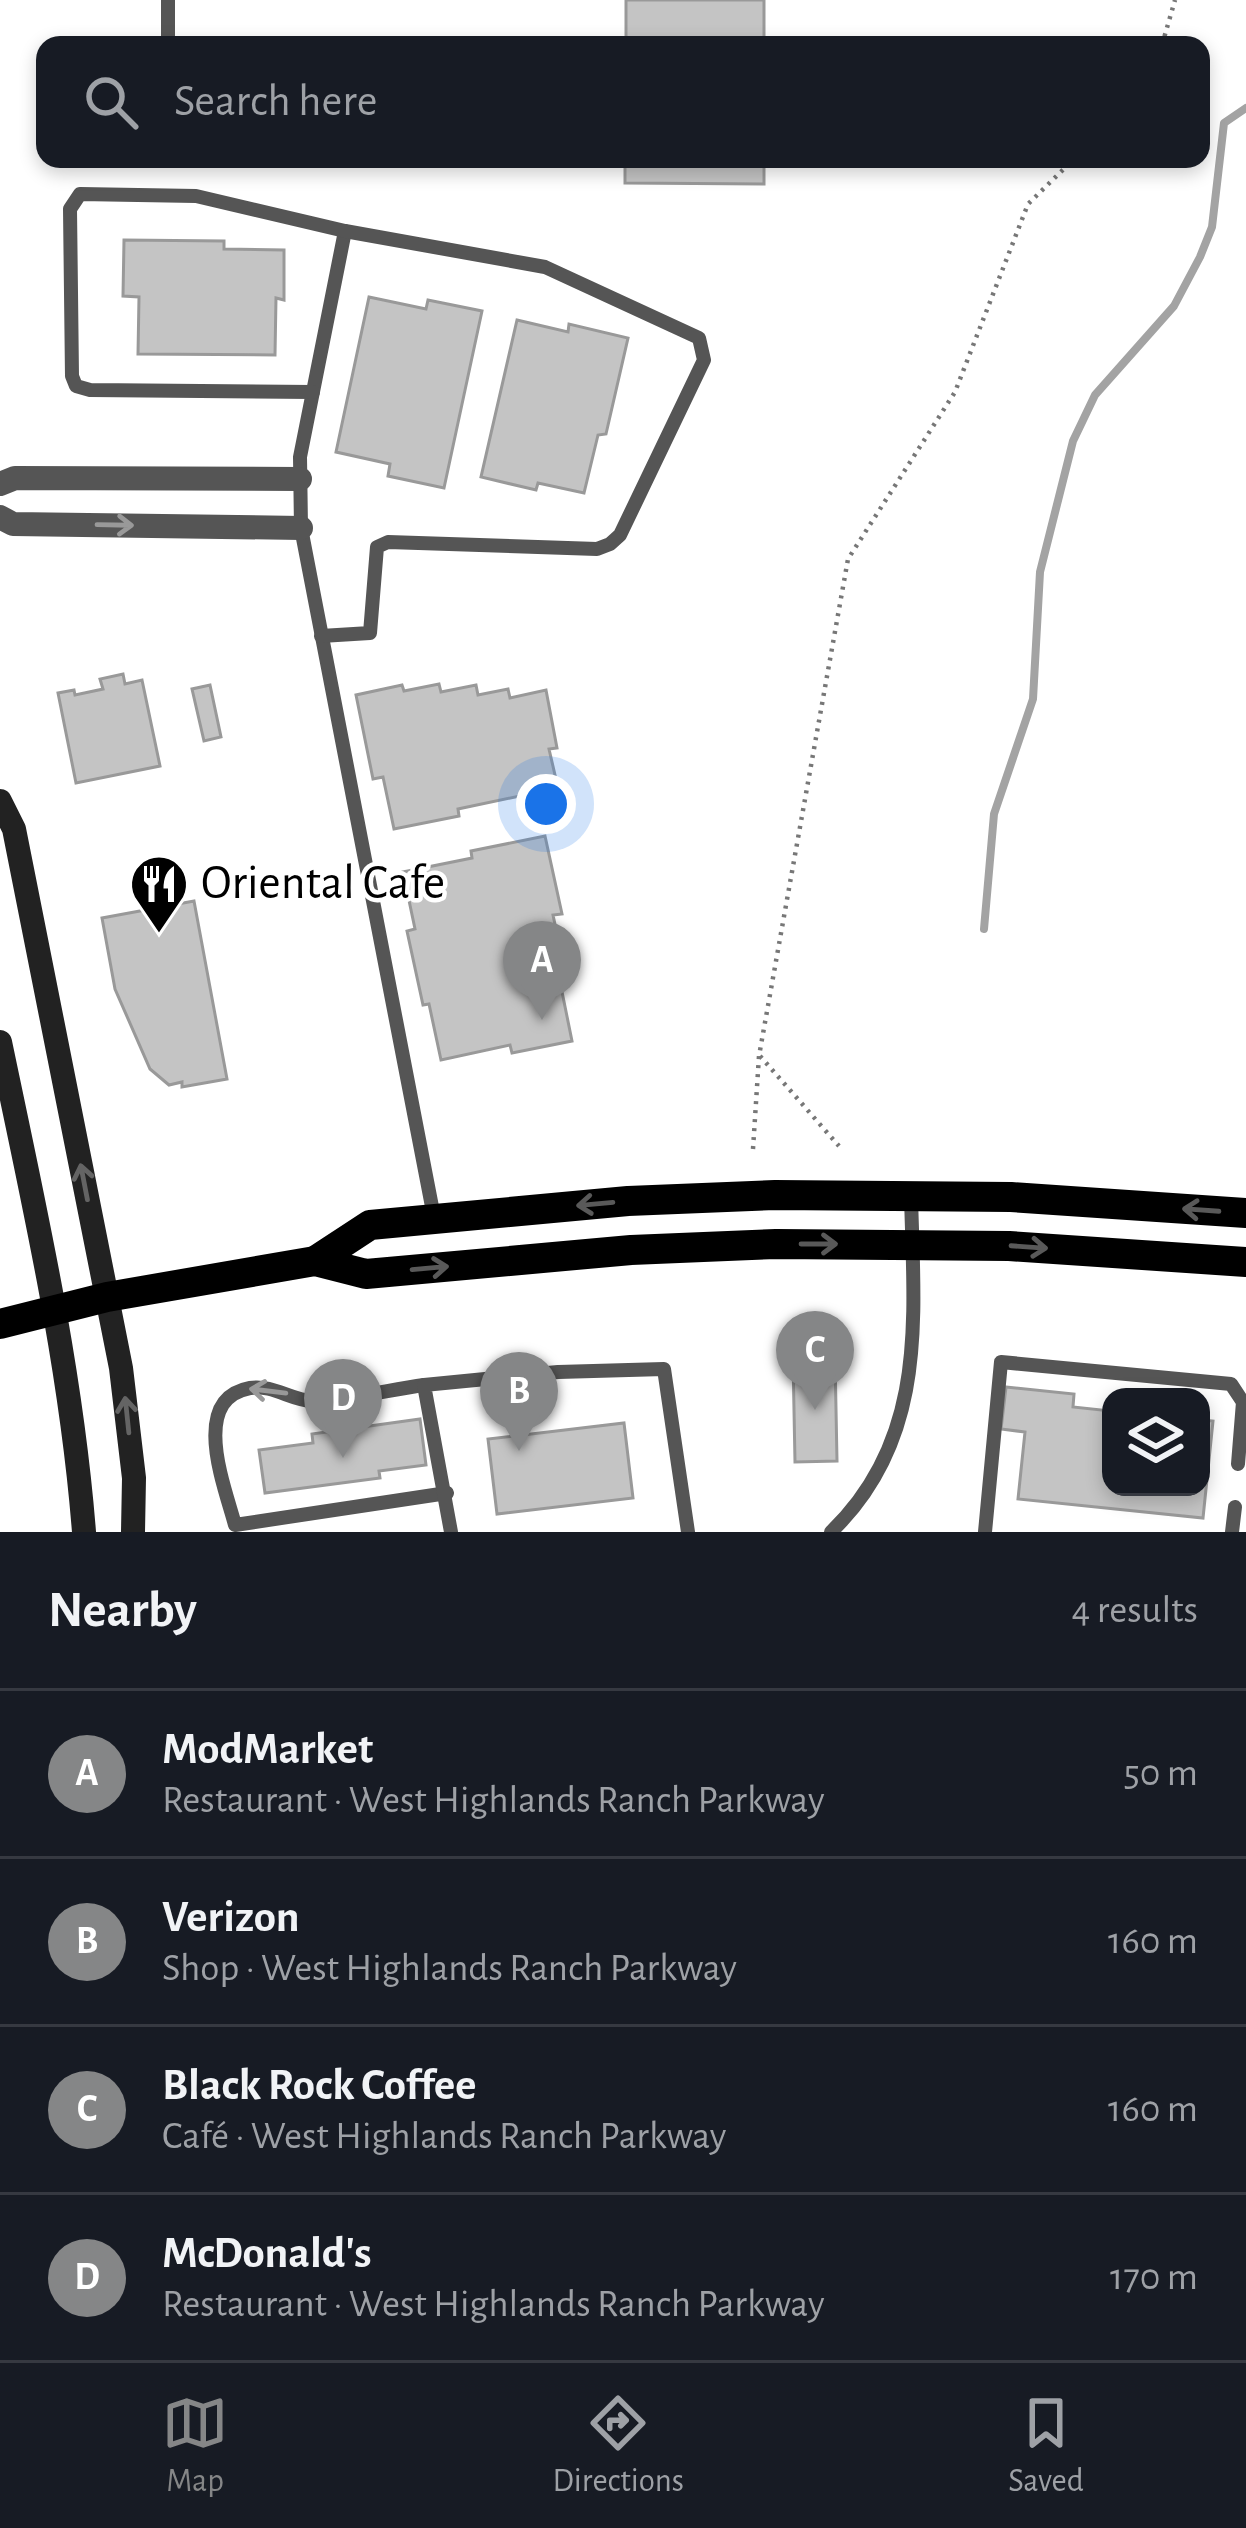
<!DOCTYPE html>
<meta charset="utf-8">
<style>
:root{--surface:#171b24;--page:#20242c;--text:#f1f3f6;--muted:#9ea1a6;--line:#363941;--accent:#858687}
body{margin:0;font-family:"Alegreya Sans",sans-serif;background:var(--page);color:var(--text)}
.controls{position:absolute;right:36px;bottom:36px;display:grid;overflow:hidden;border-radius:24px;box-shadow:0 6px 18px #0003}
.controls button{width:108px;height:108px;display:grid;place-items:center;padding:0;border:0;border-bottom:3px solid var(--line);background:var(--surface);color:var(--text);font:60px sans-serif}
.you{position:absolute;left:546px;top:804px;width:42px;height:42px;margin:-30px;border:9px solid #fff;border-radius:50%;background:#1a73e8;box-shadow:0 0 0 18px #1a73e833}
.badge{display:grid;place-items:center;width:78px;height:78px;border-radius:50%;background:var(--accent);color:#fff;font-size:39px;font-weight:700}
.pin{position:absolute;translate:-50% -99px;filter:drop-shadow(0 3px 6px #0008)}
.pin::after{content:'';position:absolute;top:63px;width:42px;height:36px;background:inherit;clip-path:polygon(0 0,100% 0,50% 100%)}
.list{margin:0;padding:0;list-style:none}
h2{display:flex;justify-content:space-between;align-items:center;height:156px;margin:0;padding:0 48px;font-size:51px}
h2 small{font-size:39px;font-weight:400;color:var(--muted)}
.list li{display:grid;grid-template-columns:78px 1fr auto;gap:36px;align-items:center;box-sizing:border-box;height:168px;padding:0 48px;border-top:3px solid var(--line)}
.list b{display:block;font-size:45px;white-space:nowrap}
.list p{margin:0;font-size:39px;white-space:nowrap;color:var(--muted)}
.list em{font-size:39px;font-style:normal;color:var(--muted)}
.icon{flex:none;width:66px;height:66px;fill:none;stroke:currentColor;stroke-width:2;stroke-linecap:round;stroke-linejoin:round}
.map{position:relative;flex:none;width:1246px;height:1532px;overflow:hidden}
.search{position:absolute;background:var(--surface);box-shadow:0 6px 18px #0003;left:36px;right:36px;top:36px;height:132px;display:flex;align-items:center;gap:30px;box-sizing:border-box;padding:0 42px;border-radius:24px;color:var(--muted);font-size:45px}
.sheet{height:828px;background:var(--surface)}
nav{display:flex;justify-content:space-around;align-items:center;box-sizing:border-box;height:168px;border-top:3px solid var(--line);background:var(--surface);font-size:33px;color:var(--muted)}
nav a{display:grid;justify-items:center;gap:6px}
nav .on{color:var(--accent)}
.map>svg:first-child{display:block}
</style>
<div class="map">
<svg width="1246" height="1532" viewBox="0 0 1246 1532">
<rect width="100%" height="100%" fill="#fff"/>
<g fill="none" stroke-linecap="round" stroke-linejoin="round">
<polyline stroke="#a3a3a3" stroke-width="8" points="984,929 994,814 1033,699 1040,572 1073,441 1095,395 1174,306 1200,257 1212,227 1224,123 1246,108"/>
</g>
<g fill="#c4c4c4" stroke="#999" stroke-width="3">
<rect x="626" y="0" width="138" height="45"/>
<polygon points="625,159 764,159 764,184 625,183"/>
<polygon points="124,240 224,241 224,249 284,250 284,300 276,298 275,355 138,354 139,297 123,296"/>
<polygon points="369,297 426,309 428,300 482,311 444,488 388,476 390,464 336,452"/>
<polygon points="517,320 568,332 569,324 628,338 606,434 598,435 584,493 538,483 536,490 481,477"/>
<polygon points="123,674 125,684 142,680 160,766 76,783 58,693 74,690 75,695 103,689 100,679"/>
<polygon points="439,684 441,692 476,685 478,695 508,689 510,698 546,690 557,748 549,749 558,788 458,809 459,816 394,829 383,777 373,779 356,695 402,685 404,691"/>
<polygon points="210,685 221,737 204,741 192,689"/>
<polygon points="545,836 562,914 553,915 566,975 559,977 572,1041 512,1053 510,1045 441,1060 429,1004 423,1005 407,931 415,929 403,872 472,858 471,851"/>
<polygon points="194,901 227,1079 182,1087 182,1082 169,1085 150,1069 115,989 102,918"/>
<polygon points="835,1357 837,1461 795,1462 793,1358"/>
<polygon points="1006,1387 1074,1394 1073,1407 1111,1411 1111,1487 1201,1487 1201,1420 1213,1421 1203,1518 1018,1499 1025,1432 1001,1429"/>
<polygon points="420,1419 426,1465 379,1471 380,1478 265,1493 259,1450 313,1443 312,1434"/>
<polygon points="624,1423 633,1498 497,1514 488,1439"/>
</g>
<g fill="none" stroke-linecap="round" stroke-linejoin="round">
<g stroke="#777" stroke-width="4.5" stroke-dasharray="3 6" stroke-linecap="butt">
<polyline points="1162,45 1175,0"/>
<polyline points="760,1056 839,1146"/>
<polyline points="753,1149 759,1056 848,559 955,392 1028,204 1074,159"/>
</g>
<g stroke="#555" stroke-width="14">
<polyline points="168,0 168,45"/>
<polyline points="345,231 300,457 301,528 434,1217"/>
<polyline points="313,392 90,390 76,386 72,376 70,209 80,194 196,196 345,231 545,267 699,338 704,360 620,535 610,544 597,549 388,542 377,547 370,633 321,636"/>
<path d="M424,1385C388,1390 349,1400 313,1401C292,1401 273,1384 250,1388C189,1399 225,1487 235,1525L447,1493"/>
<polyline points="451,1532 424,1385 558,1372 664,1369 688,1532"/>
<path d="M831,1532C928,1439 914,1318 911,1196"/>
<polyline points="985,1532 1001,1362 1231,1384 1243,1402 1238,1464"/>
<polyline points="1232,1532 1235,1507"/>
</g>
<g stroke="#555" stroke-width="24">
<polyline points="0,484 15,478 300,479"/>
<polyline points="0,517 13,524 301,528"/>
</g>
<g stroke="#222" stroke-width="24">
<polyline points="0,801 14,829 121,1368 134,1478 133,1532"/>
<path d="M0,1042C34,1205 71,1366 84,1532"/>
</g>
<g stroke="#000" stroke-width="30">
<polyline points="315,1261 370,1225 628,1201 775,1195 1011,1197 1246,1213"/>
<polyline points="0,1324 107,1297 315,1261 366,1274 631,1250 776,1244 1009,1246 1246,1262"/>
</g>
</g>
<defs><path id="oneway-shaft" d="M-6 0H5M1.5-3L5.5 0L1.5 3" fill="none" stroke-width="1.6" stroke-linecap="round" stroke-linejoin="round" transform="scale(3)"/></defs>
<g stroke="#999">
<use href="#oneway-shaft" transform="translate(115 525) rotate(1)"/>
<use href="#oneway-shaft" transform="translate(268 1391) rotate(-173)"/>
</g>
<g stroke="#646464">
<use href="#oneway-shaft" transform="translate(84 1182) rotate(-101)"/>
<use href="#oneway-shaft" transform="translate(127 1415) rotate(-96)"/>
</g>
<g stroke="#595959">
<use href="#oneway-shaft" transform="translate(595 1204) rotate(175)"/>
<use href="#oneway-shaft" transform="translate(1201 1210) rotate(-176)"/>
<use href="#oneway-shaft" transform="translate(819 1244)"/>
<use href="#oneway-shaft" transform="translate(1029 1247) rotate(4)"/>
<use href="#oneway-shaft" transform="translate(430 1268) rotate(-5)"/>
</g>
<defs>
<g id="restaurant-pin" transform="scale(3)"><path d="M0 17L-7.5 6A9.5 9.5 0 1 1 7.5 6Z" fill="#000" stroke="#fff"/><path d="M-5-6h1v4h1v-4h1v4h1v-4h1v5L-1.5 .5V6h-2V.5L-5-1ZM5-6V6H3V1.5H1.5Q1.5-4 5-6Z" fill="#fff"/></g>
</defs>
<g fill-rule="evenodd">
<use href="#restaurant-pin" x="159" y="884"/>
</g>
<g text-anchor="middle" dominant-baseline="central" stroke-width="9" stroke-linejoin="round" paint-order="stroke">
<g font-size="48" fill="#000" stroke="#fff" text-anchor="start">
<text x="201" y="884">Oriental Cafe</text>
</g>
</g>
</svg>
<div class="controls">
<button><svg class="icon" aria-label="layers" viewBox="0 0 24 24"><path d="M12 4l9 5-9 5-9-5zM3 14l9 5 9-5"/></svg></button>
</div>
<div class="you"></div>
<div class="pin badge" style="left:542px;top:1020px">A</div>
<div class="pin badge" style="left:519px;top:1451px">B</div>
<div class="pin badge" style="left:815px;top:1410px">C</div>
<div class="pin badge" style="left:343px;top:1458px">D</div>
<div class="search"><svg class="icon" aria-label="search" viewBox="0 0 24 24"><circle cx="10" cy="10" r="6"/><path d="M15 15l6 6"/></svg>Search here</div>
</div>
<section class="sheet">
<h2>Nearby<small>4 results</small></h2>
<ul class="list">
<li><span class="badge">A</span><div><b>ModMarket</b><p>Restaurant · West Highlands Ranch Parkway</p></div><em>50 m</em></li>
<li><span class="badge">B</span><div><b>Verizon</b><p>Shop · West Highlands Ranch Parkway</p></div><em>160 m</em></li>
<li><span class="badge">C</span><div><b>Black Rock Coffee</b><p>Café · West Highlands Ranch Parkway</p></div><em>160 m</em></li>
<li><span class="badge">D</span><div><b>McDonald's</b><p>Restaurant · West Highlands Ranch Parkway</p></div><em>170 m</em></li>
</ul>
</section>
<nav>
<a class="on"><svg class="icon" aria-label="map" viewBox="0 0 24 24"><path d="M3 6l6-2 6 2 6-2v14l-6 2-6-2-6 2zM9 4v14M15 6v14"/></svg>Map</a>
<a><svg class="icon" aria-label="directions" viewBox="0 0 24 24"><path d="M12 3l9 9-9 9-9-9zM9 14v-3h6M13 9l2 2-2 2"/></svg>Directions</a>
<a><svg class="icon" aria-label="saved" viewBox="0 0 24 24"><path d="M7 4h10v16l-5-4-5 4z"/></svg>Saved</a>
</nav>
